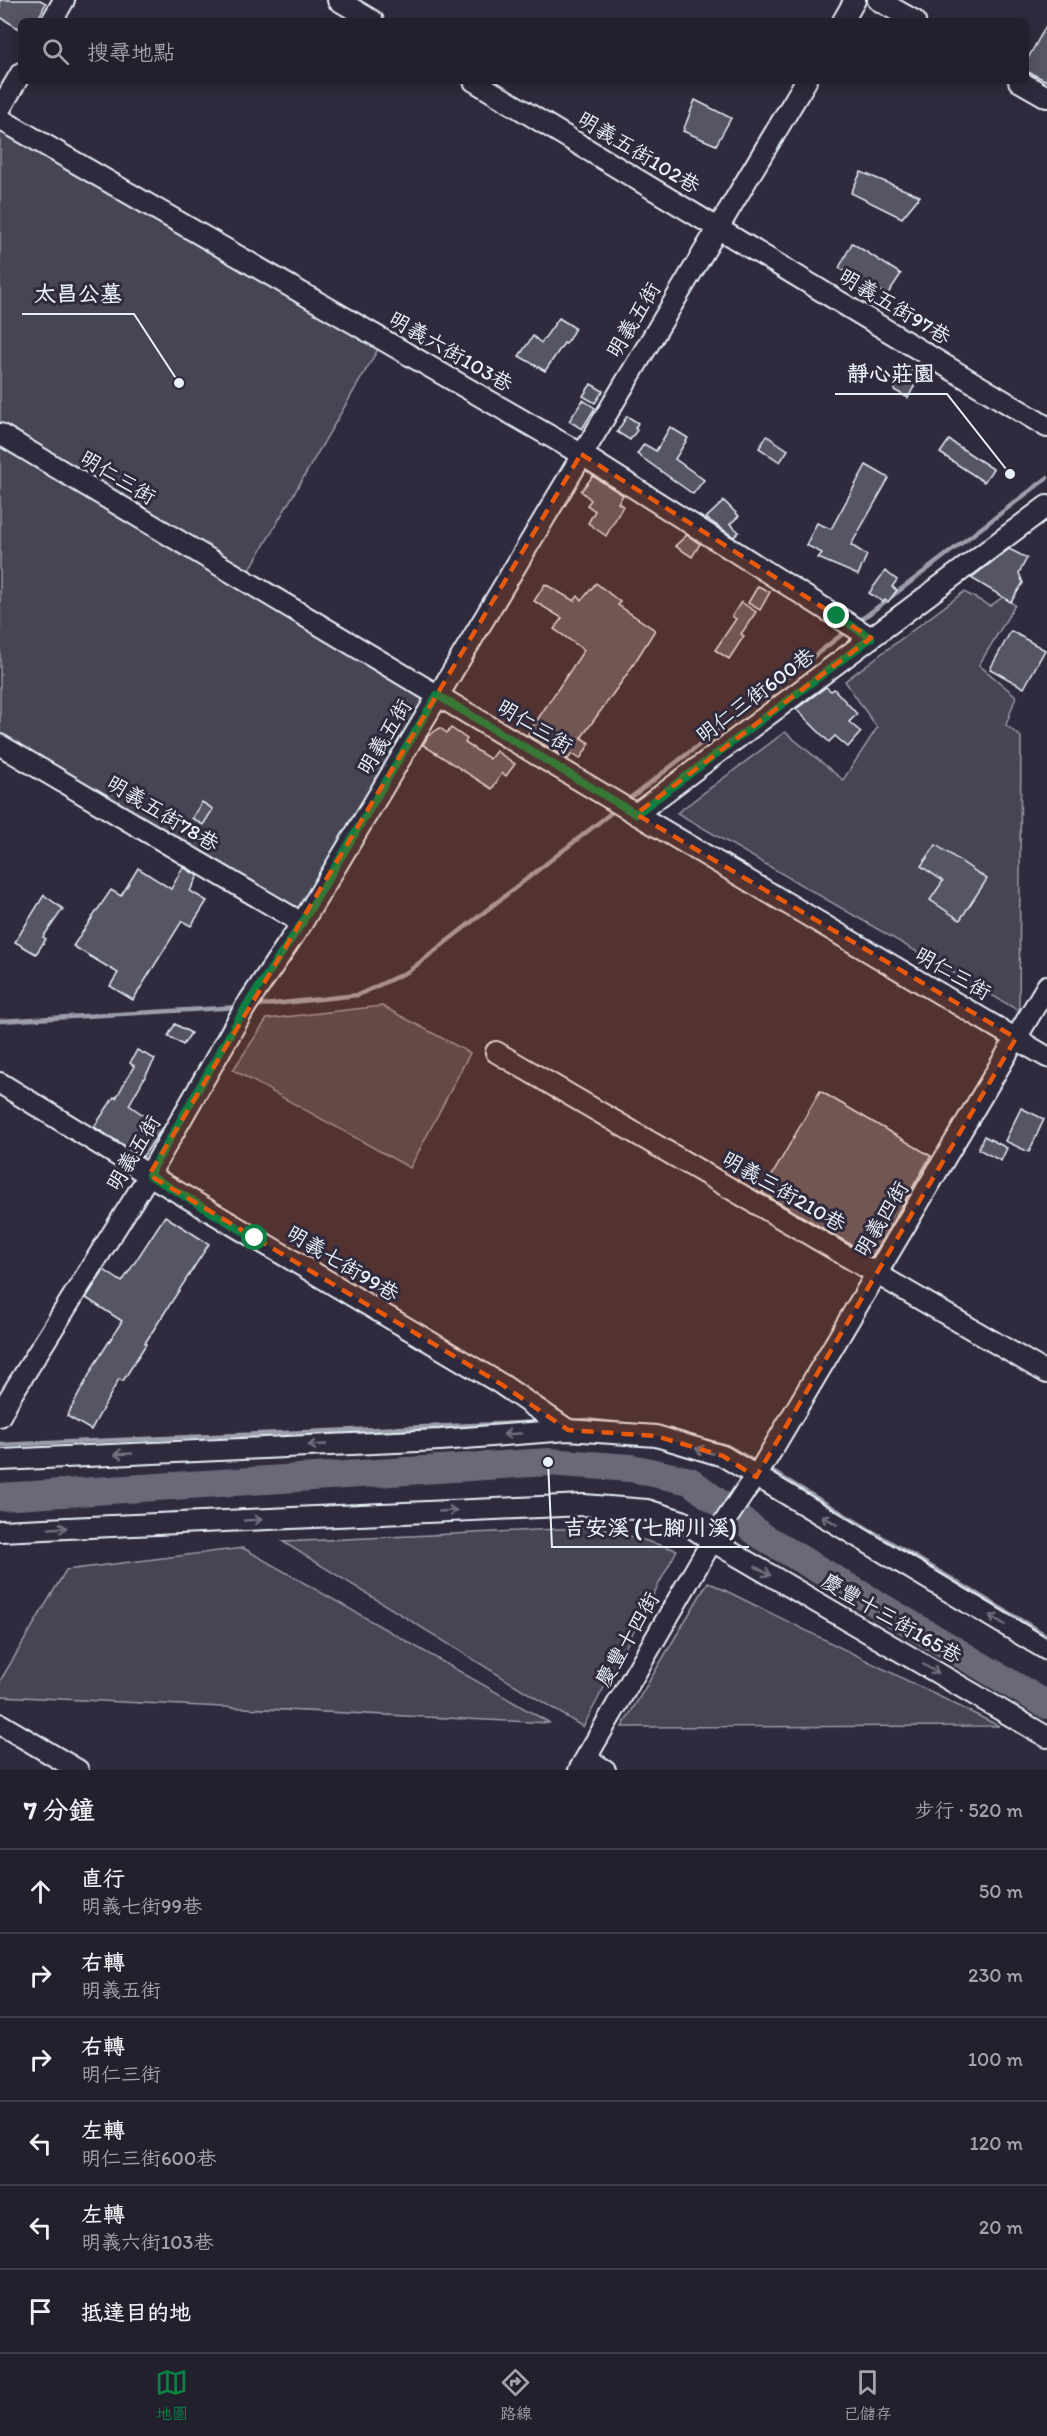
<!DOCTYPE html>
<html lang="zh-TW">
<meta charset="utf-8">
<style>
:root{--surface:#23202e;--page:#2f2d3a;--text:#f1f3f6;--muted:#a3a3aa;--line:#403e4a;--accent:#0b8043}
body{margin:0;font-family:Itim,"LXGW WenKai TC",sans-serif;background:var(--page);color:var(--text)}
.stop{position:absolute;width:18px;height:18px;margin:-14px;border:4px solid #0b8043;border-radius:50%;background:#fff}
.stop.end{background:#0b8043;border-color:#fff;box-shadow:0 2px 6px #0008}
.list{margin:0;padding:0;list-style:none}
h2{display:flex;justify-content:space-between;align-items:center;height:78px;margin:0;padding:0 24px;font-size:26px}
h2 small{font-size:20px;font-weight:400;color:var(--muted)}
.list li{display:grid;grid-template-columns:39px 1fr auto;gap:18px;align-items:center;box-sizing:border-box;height:84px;padding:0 24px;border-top:2px solid var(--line)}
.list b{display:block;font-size:22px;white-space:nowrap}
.list p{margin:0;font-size:20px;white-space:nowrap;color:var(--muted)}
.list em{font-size:20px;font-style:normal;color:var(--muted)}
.icon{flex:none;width:33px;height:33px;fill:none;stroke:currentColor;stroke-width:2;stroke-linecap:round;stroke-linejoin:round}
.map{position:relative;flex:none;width:1047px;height:1770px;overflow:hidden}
.search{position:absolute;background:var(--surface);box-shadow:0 3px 15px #0003;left:18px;right:18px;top:18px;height:66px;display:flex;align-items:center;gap:15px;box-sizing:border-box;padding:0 21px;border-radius:9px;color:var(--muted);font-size:22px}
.sheet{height:582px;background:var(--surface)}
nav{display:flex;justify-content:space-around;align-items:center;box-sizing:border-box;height:84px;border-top:2px solid var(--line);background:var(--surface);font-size:16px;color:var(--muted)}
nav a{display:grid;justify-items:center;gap:3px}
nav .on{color:var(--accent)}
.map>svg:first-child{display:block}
</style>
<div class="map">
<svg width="1047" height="1770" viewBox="0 0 1047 1770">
<rect width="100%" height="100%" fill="#2f2a3d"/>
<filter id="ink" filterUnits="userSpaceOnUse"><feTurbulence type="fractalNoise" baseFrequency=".0167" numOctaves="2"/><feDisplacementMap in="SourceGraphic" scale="12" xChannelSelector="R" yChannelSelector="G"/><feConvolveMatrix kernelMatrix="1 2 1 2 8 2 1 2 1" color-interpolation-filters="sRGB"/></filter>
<g filter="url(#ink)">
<g fill="#464455" stroke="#979aa6" stroke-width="1.5">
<polygon points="10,118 384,339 249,571 0,428 0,134"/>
<polygon points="0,443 430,695 300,916 0,734"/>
<polygon points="964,592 990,606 1003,597 1015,605 979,665 1016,696 1006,725 1021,737 1019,1011 677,813 785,732 843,780 877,728 845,681"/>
<polygon points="382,1006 470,1053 410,1168 233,1070 267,1019"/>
<polygon points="599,1527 677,1550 583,1727 283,1542"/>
<polygon points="243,1548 550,1723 0,1696 0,1681 66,1570"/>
<polygon points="708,1582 999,1726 622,1727"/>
</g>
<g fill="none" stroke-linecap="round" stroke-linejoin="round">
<g stroke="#9c9fab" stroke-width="4.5">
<polyline points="858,622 1047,478"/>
<polyline points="625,802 849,629"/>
<polyline points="254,1006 358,995 409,971 616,809"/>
<polyline points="0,1021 240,1007"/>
<polyline points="571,1421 586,1420 658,1428"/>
<polyline points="692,1437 727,1446 759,1464"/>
<polyline points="0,1445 544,1422"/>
<polyline points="766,1468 1047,1636"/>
</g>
<polyline stroke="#696978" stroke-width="28" points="0,1497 548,1462 631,1468 690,1481 762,1536 1047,1705"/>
</g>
<g fill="#575565" stroke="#e8f1f8" stroke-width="1.5">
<polygon points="0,0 40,0 46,3 37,21 21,21 21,30 0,17"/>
<polygon points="1047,24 1047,81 1026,71 1026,62"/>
<polygon points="695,100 731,118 716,145 683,131"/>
<polygon points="861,172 920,196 902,218 851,193"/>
<polygon points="852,243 901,274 887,295 839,268"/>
<polygon points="559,318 575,328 566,344 564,343 545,371 519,356 533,336 541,343"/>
<polygon points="907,367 920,375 908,398 894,390"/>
<polygon points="591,384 603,391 595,403 583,396"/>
<polygon points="583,400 595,408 582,429 569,421"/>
<polygon points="627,416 638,423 635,428 637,430 630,440 617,432"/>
<polygon points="670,427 688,438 675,459 704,480 693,494 637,454 644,444 656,451"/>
<polygon points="767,436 788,450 780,462 759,448"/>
<polygon points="949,440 993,469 984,482 940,453"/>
<polygon points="866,465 889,478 851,545 867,555 858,575 818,558 822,553 806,545 817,523 831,529"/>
<polygon points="593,476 623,495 618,503 623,506 606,536 588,523 595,511 587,505 591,500 581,491"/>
<polygon points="724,501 739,516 730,524 739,532 734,537 706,518"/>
<polygon points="687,535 700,544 692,557 675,546"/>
<polygon points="1009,549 1027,558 1019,573 1023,583 1011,602 971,578"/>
<polygon points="885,571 897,580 892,587 897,590 888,602 885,600 883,602 869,593"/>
<polygon points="596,583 620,602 618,605 655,630 628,673 581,738 590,743 580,759 572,754 568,759 527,735 584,650 554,629 562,618 534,601 545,584 574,601 578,596 582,600"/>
<polygon points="758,586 770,592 760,610 748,603"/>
<polygon points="741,602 756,612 741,634 744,636 729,659 715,650 736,619 732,616"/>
<polygon points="1011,631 1045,650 1024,688 990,669"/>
<polygon points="826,687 831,691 834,689 857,714 849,722 861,732 848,747 835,736 829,742 796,709"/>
<polygon points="440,728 447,733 451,728 467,739 465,743 490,759 496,751 515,764 506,776 502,773 492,789 423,745 428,736"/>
<polygon points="202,802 213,809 203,825 192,818"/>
<polygon points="936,845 987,879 960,920 930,900 943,881 921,866"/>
<polygon points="183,867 198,876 190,891 207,901 191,926 182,921 133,1000 110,986 118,973 73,946 111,890 121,896 138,868 171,889"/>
<polygon points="44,895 63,909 43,937 46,939 36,954 15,942"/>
<polygon points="175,1024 191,1033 183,1045 168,1036"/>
<polygon points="137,1050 155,1059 129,1105 162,1128 143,1157 94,1127 114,1097 116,1098 134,1066 130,1063"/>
<polygon points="820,1091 931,1156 872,1257 762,1193"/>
<polygon points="1021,1108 1044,1119 1029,1152 1005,1141"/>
<polygon points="984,1136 1007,1148 1001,1161 978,1149"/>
<polygon points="165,1216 209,1244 145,1343 146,1344 123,1381 119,1379 91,1430 67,1416 95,1364 122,1321 86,1298 104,1270 122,1282"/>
</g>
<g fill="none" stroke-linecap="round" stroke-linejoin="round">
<g stroke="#e8f1f8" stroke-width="24">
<g id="minor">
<polyline points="338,0 373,21"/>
<polyline points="878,0 915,21"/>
<polyline points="52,21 64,0"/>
<polyline points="843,21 855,0"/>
<polyline points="474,81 1047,427"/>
<polyline points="1019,81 1047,97"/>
<polyline points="0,109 21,73"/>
<polyline points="0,119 581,454 871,638"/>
<polyline points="0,434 636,814 1047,1057"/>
<polyline points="0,745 302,923"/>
<polyline points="636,814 1047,506"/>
<polyline points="496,1052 1047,1373"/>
<polyline points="0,1083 149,1175 501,1384 568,1430"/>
<polyline points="0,1416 10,1397 149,1175 246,1006 302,923 806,81"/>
<polyline points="0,1460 440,1440 568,1430 656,1436 723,1456 1047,1650"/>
<polyline points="0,1531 584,1505 647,1510 682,1521 712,1541 1047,1737"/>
<polyline points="0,1724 78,1770"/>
<polyline points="586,1759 605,1770"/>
<polyline points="579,1770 712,1541 747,1488 756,1477 1047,986"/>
</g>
</g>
<use href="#minor" stroke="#2f2a3d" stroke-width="20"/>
</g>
<defs><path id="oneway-shaft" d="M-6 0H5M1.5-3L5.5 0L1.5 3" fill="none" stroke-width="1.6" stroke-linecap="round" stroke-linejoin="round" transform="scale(1.5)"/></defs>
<g stroke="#70707e">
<use href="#oneway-shaft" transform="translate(512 1434) rotate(176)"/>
<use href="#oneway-shaft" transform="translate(317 1445) rotate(177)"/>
<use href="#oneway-shaft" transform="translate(704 1451) rotate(-163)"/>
<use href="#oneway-shaft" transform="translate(123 1454) rotate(177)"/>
<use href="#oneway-shaft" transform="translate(448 1511) rotate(-3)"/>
<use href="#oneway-shaft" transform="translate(253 1520) rotate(-3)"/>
<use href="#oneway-shaft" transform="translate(829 1520) rotate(-149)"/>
<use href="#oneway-shaft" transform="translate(58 1528) rotate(-3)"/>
<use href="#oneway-shaft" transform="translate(763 1571) rotate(30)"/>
<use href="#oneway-shaft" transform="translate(997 1620) rotate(-149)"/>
<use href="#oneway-shaft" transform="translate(931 1669) rotate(30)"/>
</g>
</g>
<g fill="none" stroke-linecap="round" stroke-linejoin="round" filter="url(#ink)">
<polyline stroke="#0b8043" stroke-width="8" points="255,1238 149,1175 246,1006 302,923 437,695 636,814 871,638 837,616"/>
</g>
<path fill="#e8590c" fill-opacity="0.2" stroke="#e8590c" stroke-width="4.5" stroke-dasharray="12 8" stroke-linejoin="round" d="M581,454L871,638L636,814L1016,1038L756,1477L723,1456L656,1436L568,1430L501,1384L149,1175Z"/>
<g text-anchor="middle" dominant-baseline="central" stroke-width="6" stroke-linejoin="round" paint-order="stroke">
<g font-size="21" fill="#e8f1f8" stroke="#2f2a3d">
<text transform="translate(639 152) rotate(31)">明義五街102巷</text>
<text transform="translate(895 306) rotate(31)">明義五街97巷</text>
<text transform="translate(633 320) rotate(-59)">明義五街</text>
<text transform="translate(451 351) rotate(30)">明義六街103巷</text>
<text transform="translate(118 477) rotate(31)">明仁三街</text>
<text transform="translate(755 695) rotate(-37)">明仁三街600巷</text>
<text transform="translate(535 726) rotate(31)">明仁三街</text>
<text transform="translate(384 737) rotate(-59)">明義五街</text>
<text transform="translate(163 813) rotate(31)">明義五街78巷</text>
<text transform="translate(953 973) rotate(30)">明仁三街</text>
<text transform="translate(133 1153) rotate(-59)">明義五街</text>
<text transform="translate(784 1191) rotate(30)">明義三街210巷</text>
<text transform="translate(881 1219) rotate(-59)">明義四街</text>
<text transform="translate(343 1263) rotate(31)">明義七街99巷</text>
<text transform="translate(892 1618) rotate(30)">慶豐十三街165巷</text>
<text transform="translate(627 1639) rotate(-60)">慶豐十四街</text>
</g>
</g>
<path fill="none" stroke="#e8f1f8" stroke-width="2" d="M179 383L134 314H22M1010 474L947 394H835M548 1462L552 1547H749"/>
<g fill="#e8f1f8" stroke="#2f2a3d" stroke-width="2">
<circle cx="179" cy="383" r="6"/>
<circle cx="1010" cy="474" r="6"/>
<circle cx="548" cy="1462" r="6"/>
</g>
<g font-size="22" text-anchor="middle" font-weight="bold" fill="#e8f1f8" stroke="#2f2a3d" stroke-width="6" stroke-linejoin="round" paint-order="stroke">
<text x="78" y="301">太昌公墓</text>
<text x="891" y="381">靜心莊園</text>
<text x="650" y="1535">吉安溪 (七腳川溪)</text>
</g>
</svg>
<div class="stop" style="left:255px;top:1238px"></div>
<div class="stop end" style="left:837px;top:616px"></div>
<div class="search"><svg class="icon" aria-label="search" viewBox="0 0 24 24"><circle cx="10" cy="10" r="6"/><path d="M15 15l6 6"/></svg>搜尋地點</div>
</div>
<section class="sheet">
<h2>7 分鐘<small>步行 · 520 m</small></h2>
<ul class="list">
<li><svg class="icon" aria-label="ahead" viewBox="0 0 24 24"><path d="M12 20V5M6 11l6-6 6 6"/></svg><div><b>直行</b><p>明義七街99巷</p></div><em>50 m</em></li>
<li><svg class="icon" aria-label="right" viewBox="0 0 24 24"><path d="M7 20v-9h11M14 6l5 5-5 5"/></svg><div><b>右轉</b><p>明義五街</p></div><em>230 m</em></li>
<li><svg class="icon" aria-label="right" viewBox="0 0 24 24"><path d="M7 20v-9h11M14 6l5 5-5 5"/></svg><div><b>右轉</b><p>明仁三街</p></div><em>100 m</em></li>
<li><svg class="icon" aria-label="left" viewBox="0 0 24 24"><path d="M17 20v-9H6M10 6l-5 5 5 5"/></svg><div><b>左轉</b><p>明仁三街600巷</p></div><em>120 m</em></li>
<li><svg class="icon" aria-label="left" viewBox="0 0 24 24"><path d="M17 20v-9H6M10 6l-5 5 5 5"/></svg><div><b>左轉</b><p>明義六街103巷</p></div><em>20 m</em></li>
<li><svg class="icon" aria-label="arrive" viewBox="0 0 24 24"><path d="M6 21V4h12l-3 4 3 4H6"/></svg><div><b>抵達目的地</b></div></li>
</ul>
</section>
<nav>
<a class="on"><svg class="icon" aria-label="map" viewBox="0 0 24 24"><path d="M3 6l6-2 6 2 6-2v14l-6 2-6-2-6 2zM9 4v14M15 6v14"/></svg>地圖</a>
<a><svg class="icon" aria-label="directions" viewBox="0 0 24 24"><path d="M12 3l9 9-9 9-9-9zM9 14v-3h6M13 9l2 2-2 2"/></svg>路線</a>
<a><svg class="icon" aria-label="saved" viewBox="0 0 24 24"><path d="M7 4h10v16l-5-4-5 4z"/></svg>已儲存</a>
</nav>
